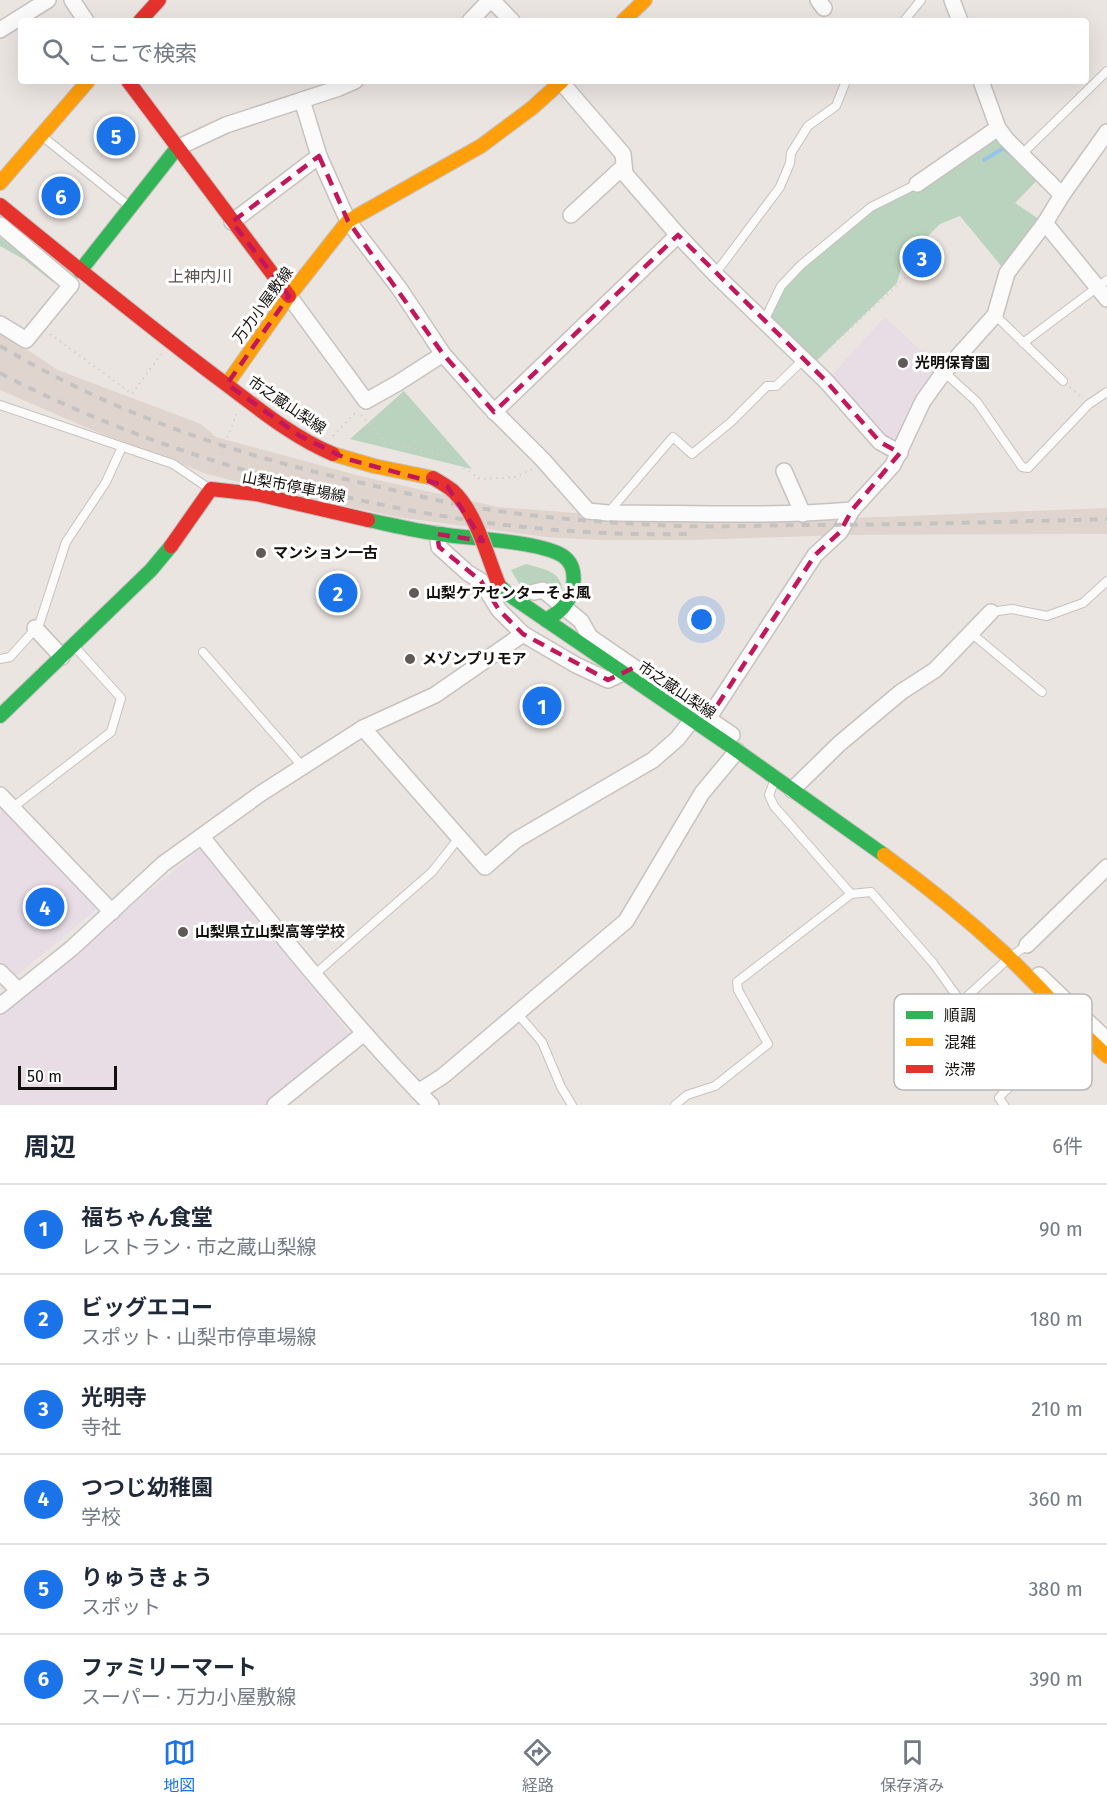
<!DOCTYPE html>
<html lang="ja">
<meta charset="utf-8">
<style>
:root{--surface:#fff;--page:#f2f2f3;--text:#1f2937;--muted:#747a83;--line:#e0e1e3;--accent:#1a73e8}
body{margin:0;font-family:"Fira Sans","Noto Sans JP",sans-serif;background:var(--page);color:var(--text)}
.scale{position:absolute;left:18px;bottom:15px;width:99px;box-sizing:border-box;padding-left:6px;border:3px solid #130f0d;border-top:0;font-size:16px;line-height:21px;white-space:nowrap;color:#130f0d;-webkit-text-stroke:4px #fff;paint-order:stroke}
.you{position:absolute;left:702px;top:620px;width:21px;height:21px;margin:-15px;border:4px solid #fff;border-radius:50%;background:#1a73e8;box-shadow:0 0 0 9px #1a73e833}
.badge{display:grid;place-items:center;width:39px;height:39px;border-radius:50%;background:var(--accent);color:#fff;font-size:20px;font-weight:700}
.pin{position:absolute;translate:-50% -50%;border:3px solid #fff;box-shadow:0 2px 6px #0006}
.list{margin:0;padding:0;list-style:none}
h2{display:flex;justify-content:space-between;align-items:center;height:78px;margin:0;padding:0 24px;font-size:26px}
h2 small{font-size:20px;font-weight:400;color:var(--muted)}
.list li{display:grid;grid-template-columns:39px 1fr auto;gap:18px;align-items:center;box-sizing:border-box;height:90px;padding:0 24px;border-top:2px solid var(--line)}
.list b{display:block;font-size:22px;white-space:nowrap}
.list p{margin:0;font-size:20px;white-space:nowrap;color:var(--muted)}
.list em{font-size:20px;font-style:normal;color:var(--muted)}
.icon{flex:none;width:33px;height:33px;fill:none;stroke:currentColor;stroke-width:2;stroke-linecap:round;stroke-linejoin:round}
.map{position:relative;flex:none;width:1107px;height:1105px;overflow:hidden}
.search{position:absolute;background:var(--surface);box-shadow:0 6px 24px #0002;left:18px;right:18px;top:18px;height:66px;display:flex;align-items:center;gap:15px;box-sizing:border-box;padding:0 21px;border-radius:6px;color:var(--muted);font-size:22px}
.sheet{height:618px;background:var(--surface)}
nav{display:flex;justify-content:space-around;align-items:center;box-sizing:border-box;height:84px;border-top:2px solid var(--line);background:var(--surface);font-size:16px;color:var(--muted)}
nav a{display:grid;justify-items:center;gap:3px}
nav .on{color:var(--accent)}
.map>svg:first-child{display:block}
</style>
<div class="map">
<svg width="1107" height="1105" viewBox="0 0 1107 1105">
<rect width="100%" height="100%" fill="#ebe5e2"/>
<polygon fill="#e0d5ce" points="0,332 58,370 201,424 216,437 360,476 498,507 604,515 828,519 1107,508 1107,534 843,535 691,540 601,540 546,537 397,517 265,489 207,474 92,430 0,390"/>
<g fill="#e9dde5">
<polygon points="885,317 944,372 900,453 826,381"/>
<polygon points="0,805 99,907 14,978 0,963"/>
<polygon points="200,849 355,1040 272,1105 0,1105 0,1014"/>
</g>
<g fill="#b9d3be">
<polygon points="998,128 1043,174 1015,203 1045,223 1007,273 960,216 940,224 903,261 897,283 810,367 764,321 781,286 871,207 917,184"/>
<polygon points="0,237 55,280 53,282 25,260 0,246"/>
<polygon points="404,391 472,469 350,439"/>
<path d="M526,564C545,570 561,570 563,593L536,586L529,590L521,587L511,570Z"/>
</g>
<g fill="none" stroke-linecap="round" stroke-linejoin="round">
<polyline stroke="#99c4e8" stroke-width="4" points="984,160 1004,148 1011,154"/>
<g stroke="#c7c2bf" stroke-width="10">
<g id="lane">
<polyline points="904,21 921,0"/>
<polyline points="42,136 129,206"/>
<polyline points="1022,154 1107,71"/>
<polyline points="715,274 780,187 790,163 791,153 808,126 836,106 846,81"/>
<polyline points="995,315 1063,381"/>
<polyline points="764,321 781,286 801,265 871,207 917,184"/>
<polyline points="1023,343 1107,280"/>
<polyline points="944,372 977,402 1022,467 1028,468 1089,404 1107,392"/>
<polyline points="0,405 173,464 210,489"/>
<polyline points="608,513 673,437 692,454 731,422 767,386 776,386 803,360"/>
<polyline points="991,612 1012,609 1047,616 1083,603 1107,581"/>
<polyline points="971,633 1042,692"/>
<polyline points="203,652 303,767"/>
<polyline points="0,659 10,657 39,625 66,542 106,482 122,447"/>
<polyline points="775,779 769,795 774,806 851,894"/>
<polyline points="12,808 111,732 121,698 75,647"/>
<polyline points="314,975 432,872 458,839"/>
<polyline points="517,1013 542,1042 561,1087 572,1105"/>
<polyline points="675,1105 687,1095 715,1086 768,1044 738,990 737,982 851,894 871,892 933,963 961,1002 1009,958 1027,945"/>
<polyline points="1004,1105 999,1098 1004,1092 1076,1030"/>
</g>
</g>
<g stroke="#c7c2bf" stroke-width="18">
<g id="street">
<polyline points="72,0 86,21"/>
<polyline points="492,0 512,21"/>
<polyline points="818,0 824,8"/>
<polyline points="952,0 960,21"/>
<polyline points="470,21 490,0"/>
<polyline points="0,30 48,0"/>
<polyline points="981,81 998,128 1006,139 1062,195"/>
<polyline points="561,82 623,154 625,174 678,235 715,274 826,381 880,442 900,453"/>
<path d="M302,100L319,156L348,221L399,288L443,354L488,405L543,460L588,511L608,513C690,513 771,517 852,510"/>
<polyline points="177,148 226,125 339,88 355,81"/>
<polyline points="917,184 998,128"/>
<polyline points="571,215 624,166"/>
<polyline points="232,222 319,156"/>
<polyline points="1045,223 1107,299"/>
<polyline points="0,225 71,285 26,340 0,324"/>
<polyline points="289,296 366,401 398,383 443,354"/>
<polyline points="494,412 678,235"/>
<polyline points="784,471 803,514"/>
<polyline points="437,534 439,547 468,573 481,581 499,610 523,634 576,665 608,680 623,673"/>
<polyline points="534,592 543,590 581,621 590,637 732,735"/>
<polyline points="35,628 62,657"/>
<polyline points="704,725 815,555 840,532 852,510 893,465 923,401 944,372 995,315 1007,273 1045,223 1062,195 1107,132"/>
<polyline points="363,728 485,867 516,840 653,760 677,739 692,720"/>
<polyline points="792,790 839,744 901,692 935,670 991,612"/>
<polyline points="0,795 112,912"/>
<path d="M202,837C276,929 349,1021 431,1105"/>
<polyline points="1027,945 1107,867"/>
<polyline points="0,972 18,990"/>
<polyline points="1039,975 1107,1040"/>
<polyline points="0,1006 72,948 163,864 260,794 363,728 435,695 523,634"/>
<polyline points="418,1092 443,1076 626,921 702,793 737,751"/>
<polyline points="275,1105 363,1034"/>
</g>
</g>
<g stroke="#c7c2bf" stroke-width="16">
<g id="fast">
<polyline points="80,271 177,148"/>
<path d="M368,520C392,525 416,531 440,534C470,539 540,541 563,556C579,567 575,593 564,606C560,612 552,616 546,620"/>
<polyline points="499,585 508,594 732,747 884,855"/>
<polyline points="0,716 151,570 171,546"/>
</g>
</g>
<g stroke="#c7c2bf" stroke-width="16">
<g id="slow">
<polyline points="623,21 645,0"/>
<polyline points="0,183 88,81"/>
<polyline points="227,384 289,296 348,221 481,146 532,108 562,81"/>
<polyline points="333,454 374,466 433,478"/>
<path d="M884,855C925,885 965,917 1002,951C1039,985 1070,1023 1107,1056"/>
</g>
</g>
<g stroke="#c7c2bf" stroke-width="16">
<g id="jam">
<polyline points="140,21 159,0"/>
<polyline points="128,81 289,296"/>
<path d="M0,205C71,263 142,321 215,376C253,404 290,436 333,454"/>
<polyline points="171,546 211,489 256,494 368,520"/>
</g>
</g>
<g stroke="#d2d0cf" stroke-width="2" stroke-dasharray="1.5 4.5" stroke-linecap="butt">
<polyline points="50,334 132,394 161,354"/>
<polyline points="821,356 910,273"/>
<polyline points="1070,387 1081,397"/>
<polyline points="361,415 385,442 449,457 480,479 515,477 533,469"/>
<polyline points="333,436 356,412"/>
<polyline points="217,472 224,446 237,413"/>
</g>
<use href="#lane" stroke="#fcfbfb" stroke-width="8"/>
<use href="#street" stroke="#fcfbfb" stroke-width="15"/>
<use href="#fast" stroke="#30b455" stroke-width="14"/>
<use href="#slow" stroke="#ff9f0a" stroke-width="14"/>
<use href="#jam" stroke="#e5322d" stroke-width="14"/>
<g stroke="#c5c3c2" stroke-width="4" stroke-dasharray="8 8" stroke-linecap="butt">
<path d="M0,346C115,414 232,454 362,483C403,492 444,503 485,509C549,519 614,523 678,526C716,527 755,526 793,525C898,525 1002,522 1107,519"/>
<path d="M0,373C78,414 160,445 244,470C389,513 535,537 687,534"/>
</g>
<g stroke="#c7c2bf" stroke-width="16" stroke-linecap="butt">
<path id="jam-bridge" d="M433,478C440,482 447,486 453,491C476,512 487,556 499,585"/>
</g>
<use href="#jam-bridge" stroke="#e5322d" stroke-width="14"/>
</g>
<path fill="none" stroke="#c2185b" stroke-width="4.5" stroke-dasharray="12 8" stroke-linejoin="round" d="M319,156L348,221L443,354L494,412L678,235L826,381L880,442L900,453L852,510L840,532L815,555L709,718L635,667L608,680L523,634L499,610L481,581L439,547L437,534L483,541L447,486L347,459L300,436L227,384L289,296L232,222Z"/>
<g fill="#5f5a58" stroke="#fff" stroke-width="2">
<circle cx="903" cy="363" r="6"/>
<circle cx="261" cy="553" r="6"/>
<circle cx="414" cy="593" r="6"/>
<circle cx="410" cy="659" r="6"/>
<circle cx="183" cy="932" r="6"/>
</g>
<g text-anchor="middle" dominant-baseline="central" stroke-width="6" stroke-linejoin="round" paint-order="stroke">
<g font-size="15" fill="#130f0d" stroke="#fff">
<text transform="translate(263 305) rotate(-54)">万力小屋敷線</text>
<text transform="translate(287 405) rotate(34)">市之蔵山梨線</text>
<text transform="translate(294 487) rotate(11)">山梨市停車場線</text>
<text transform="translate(677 690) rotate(34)">市之蔵山梨線</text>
</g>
<g font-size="15" font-weight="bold" fill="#130f0d" stroke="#fff" text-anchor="start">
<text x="915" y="363">光明保育園</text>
<text x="273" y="553">マンション一古</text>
<text x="426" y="593">山梨ケアセンターそよ風</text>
<text x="422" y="659">メゾンプリモア</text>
<text x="195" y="932">山梨県立山梨高等学校</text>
</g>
<g font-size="16" fill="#59504b" stroke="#fff">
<text x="200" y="276">上神内川</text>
</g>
</g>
<rect x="894" y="994" width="198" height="96" rx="9" fill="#fff" stroke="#b8b7b6" stroke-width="1.5"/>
<rect x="906" y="1011" width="27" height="8" fill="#30b455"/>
<rect x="906" y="1038" width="27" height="8" fill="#ff9f0a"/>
<rect x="906" y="1065" width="27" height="8" fill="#e5322d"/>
<g font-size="16" fill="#130f0d">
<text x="944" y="1021">順調</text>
<text x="944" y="1048">混雑</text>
<text x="944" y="1075">渋滞</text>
</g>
</svg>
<div class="scale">50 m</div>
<div class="you"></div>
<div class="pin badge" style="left:542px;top:706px">1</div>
<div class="pin badge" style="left:338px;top:593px">2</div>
<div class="pin badge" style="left:922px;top:258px">3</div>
<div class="pin badge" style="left:45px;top:907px">4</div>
<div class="pin badge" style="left:116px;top:136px">5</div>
<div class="pin badge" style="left:61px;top:196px">6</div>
<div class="search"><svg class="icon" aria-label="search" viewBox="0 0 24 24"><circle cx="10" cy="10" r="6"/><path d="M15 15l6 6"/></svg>ここで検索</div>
</div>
<section class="sheet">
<h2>周辺<small>6件</small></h2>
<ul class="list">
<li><span class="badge">1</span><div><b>福ちゃん食堂</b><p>レストラン · 市之蔵山梨線</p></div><em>90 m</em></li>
<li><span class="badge">2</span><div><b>ビッグエコー</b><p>スポット · 山梨市停車場線</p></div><em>180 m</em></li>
<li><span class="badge">3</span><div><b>光明寺</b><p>寺社</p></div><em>210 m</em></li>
<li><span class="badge">4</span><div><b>つつじ幼稚園</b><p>学校</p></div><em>360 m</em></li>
<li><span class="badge">5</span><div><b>りゅうきょう</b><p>スポット</p></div><em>380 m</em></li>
<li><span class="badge">6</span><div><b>ファミリーマート</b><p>スーパー · 万力小屋敷線</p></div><em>390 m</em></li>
</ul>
</section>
<nav>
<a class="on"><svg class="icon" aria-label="map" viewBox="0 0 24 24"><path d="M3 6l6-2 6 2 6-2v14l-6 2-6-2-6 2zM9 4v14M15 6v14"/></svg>地図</a>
<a><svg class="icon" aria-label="directions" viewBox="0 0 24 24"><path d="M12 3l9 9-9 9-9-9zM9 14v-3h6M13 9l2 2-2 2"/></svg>経路</a>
<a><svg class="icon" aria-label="saved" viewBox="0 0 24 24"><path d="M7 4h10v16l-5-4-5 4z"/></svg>保存済み</a>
</nav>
